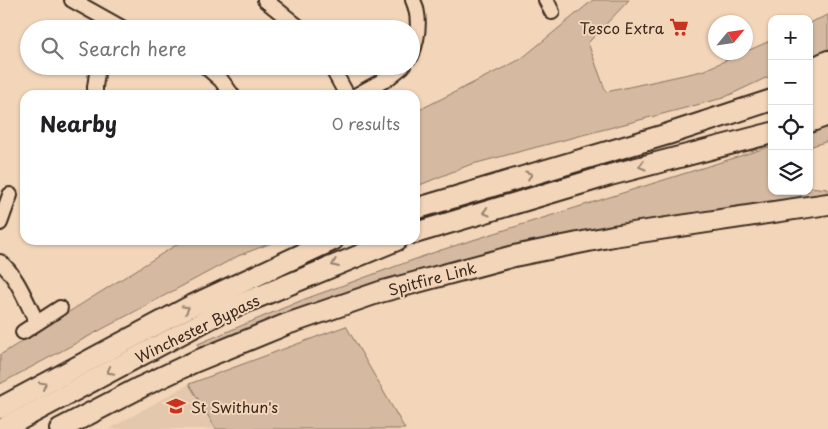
<!DOCTYPE html>
<meta charset="utf-8">
<style>
:root{--surface:#fff;--page:#f6f6f6;--text:#202124;--muted:#757577;--line:#e0e0e0}
body{margin:0;font-family:"Playpen Sans",sans-serif;background:var(--page);color:var(--text)}
.controls{position:absolute;right:15px;top:15px;display:grid;overflow:hidden;border-radius:10px;box-shadow:0 1px 4px #0004}
.controls button{width:45px;height:45px;display:grid;place-items:center;padding:0;border:0;border-bottom:1px solid var(--line);background:var(--surface);color:var(--text);font:25px sans-serif}
.compass{position:absolute;left:708px;top:15px;width:45px;height:45px;border-radius:50%;background:var(--surface);box-shadow:0 1px 4px #0004;rotate:61deg}
.list{margin:0;padding:0;list-style:none}
h2{display:flex;justify-content:space-between;align-items:center;height:65px;margin:0;padding:0 20px;font-size:21px}
h2 small{font-size:16px;font-weight:400;color:var(--muted)}
.icon{flex:none;width:28px;height:28px;fill:none;stroke:currentColor;stroke-width:2;stroke-linecap:round;stroke-linejoin:round}
.map{position:relative;flex:none;width:828px;height:429px;overflow:hidden}
.search{position:absolute;background:var(--surface);box-shadow:0 1px 4px #0004;left:20px;top:20px;width:400px;height:55px;display:flex;align-items:center;gap:12px;box-sizing:border-box;padding:0 18px;border-radius:28px;color:var(--muted);font-size:19px}
.panel{position:absolute;background:var(--surface);box-shadow:0 1px 4px #0004;left:20px;top:90px;width:400px;height:155px;border-radius:15px}
.map>svg:first-child{display:block}
</style>
<div class="map">
<svg width="828" height="429" viewBox="0 0 828 429">
<rect width="100%" height="100%" fill="#f3d6ba"/>
<filter id="ink" filterUnits="userSpaceOnUse"><feTurbulence type="fractalNoise" baseFrequency=".02" numOctaves="2"/><feDisplacementMap in="SourceGraphic" scale="10" xChannelSelector="R" yChannelSelector="G"/><feConvolveMatrix kernelMatrix="1 2 1 2 8 2 1 2 1" color-interpolation-filters="sRGB"/></filter>
<g filter="url(#ink)">
<polygon fill="#e4c8ad" points="189,384 216,429 109,429"/>
<g fill="#d5baa1" stroke="#887260">
<polygon points="593,0 629,0 588,43 606,92 702,71 772,40 772,75 723,98 469,165 415,187 415,112 521,59"/>
<polygon points="828,15 828,49 809,58 809,23"/>
<polygon points="828,127 828,141 809,147 809,133"/>
<polygon points="772,146 772,161 770,162 772,164 772,191 809,191 809,187 828,189 828,197 669,217 490,254 199,351 198,344 305,299 438,251"/>
<polygon points="184,240 279,240 238,256 0,384 0,355"/>
<polygon points="346,326 405,429 216,429 189,384"/>
</g>
<g fill="none" stroke-linecap="round" stroke-linejoin="round">
<g stroke="#3b2a1e" stroke-width="18">
<g id="minor">
<polyline points="72,0 124,29"/>
<polyline points="265,0 301,29"/>
<polyline points="546,0 552,12"/>
<path d="M411,56C418,38 421,18 413,0"/>
<polyline points="205,66 221,80 232,95"/>
<polyline points="331,66 347,95"/>
<polyline points="95,95 95,87 98,66"/>
<polyline points="357,95 388,78 403,66"/>
<polyline points="0,223 10,195"/>
<path d="M0,262C18,277 26,302 37,322"/>
<polyline points="23,332 60,308"/>
</g>
</g>
<g stroke="#3b2a1e" stroke-width="24">
<g id="highway">
<polyline points="809,70 828,61"/>
<polyline points="809,88 828,81"/>
<polyline points="809,104 828,97"/>
<polyline points="809,122 828,115"/>
<polyline points="415,209 668,134 772,100"/>
<polyline points="415,233 610,175 772,133"/>
<polyline points="0,408 189,307 333,240"/>
<polyline points="2,429 222,312 397,240"/>
<polyline points="60,429 141,387 194,362 287,324 380,292 514,256 613,236 828,204"/>
</g>
</g>
<use href="#minor" stroke="#f3d6ba" stroke-width="14"/>
<use href="#highway" stroke="#f3d6ba" stroke-width="20"/>
</g>
<defs><path id="oneway-chevron" d="M-2-3.5L2.5 0L-2 3.5" fill="none" stroke-width="1.6" stroke-linecap="round" stroke-linejoin="round" transform="scale(1.25)"/></defs>
<g stroke="#97806c">
<use href="#oneway-chevron" transform="translate(642 166) rotate(164)"/>
<use href="#oneway-chevron" transform="translate(529 175) rotate(-16)"/>
<use href="#oneway-chevron" transform="translate(486 212) rotate(164)"/>
<use href="#oneway-chevron" transform="translate(335 264) rotate(157)"/>
<use href="#oneway-chevron" transform="translate(186 309) rotate(-27)"/>
<use href="#oneway-chevron" transform="translate(110 371) rotate(152)"/>
<use href="#oneway-chevron" transform="translate(43 385) rotate(-29)"/>
</g>
</g>
<defs>
<g id="supermarket-bare" transform="scale(1.5)"><path d="M-6-5.5h2.5l.6 2H6L4.5 2H-2.5L-4.4-4H-6ZM-1.5 3.2a1.3 1.3 0 1 0 .1 0ZM3 3.2a1.3 1.3 0 1 0 .1 0Z" fill="#c8321e" stroke="#f3d6ba" stroke-width="2.5" paint-order="stroke"/></g>
<g id="school-bare" transform="scale(1.5)"><path d="M0-5L7-2L0 1L-7-2ZM-4 1L0 2.5L4 1V4Q0 6-4 4Z" fill="#c8321e" stroke="#f3d6ba" stroke-width="2.5" paint-order="stroke"/></g>
</defs>
<g fill-rule="evenodd">
<use href="#supermarket-bare" x="679" y="27"/>
<use href="#school-bare" x="176" y="406"/>
</g>
<g text-anchor="middle" dominant-baseline="central" stroke-width="4" stroke-linejoin="round" paint-order="stroke">
<g font-size="15" fill="#3b2a1e" stroke="#f3d6ba" text-anchor="end">
<text x="664" y="27">Tesco Extra</text>
<text x="191" y="406" text-anchor="start">St Swithun's</text>
</g>
<g font-size="15" fill="#3b2a1e" stroke="#f3d6ba">
<text transform="translate(432 278) rotate(-15)">Spitfire Link</text>
<text transform="translate(197 328) rotate(-26)">Winchester Bypass</text>
</g>
</g>
</svg>
<div class="controls">
<button>+</button>
<button>−</button>
<button><svg class="icon" aria-label="locate" viewBox="0 0 24 24"><circle cx="12" cy="12" r="6"/><path d="M12 2v4M12 18v4M2 12h4M18 12h4"/></svg></button>
<button><svg class="icon" aria-label="layers" viewBox="0 0 24 24"><path d="M12 4l9 5-9 5-9-5zM3 14l9 5 9-5"/></svg></button>
</div>
<svg class="compass" viewBox="-18 -18 36 36"><path d="M0-13l5 13h-10z" fill="#e53935"/><path d="M0 13l5-13h-10z" fill="#757577"/></svg>
<div class="search"><svg class="icon" aria-label="search" viewBox="0 0 24 24"><circle cx="10" cy="10" r="6"/><path d="M15 15l6 6"/></svg>Search here</div>
<section class="panel">
<h2>Nearby<small>0 results</small></h2>
<ul class="list">
</ul>
</section>
</div>
